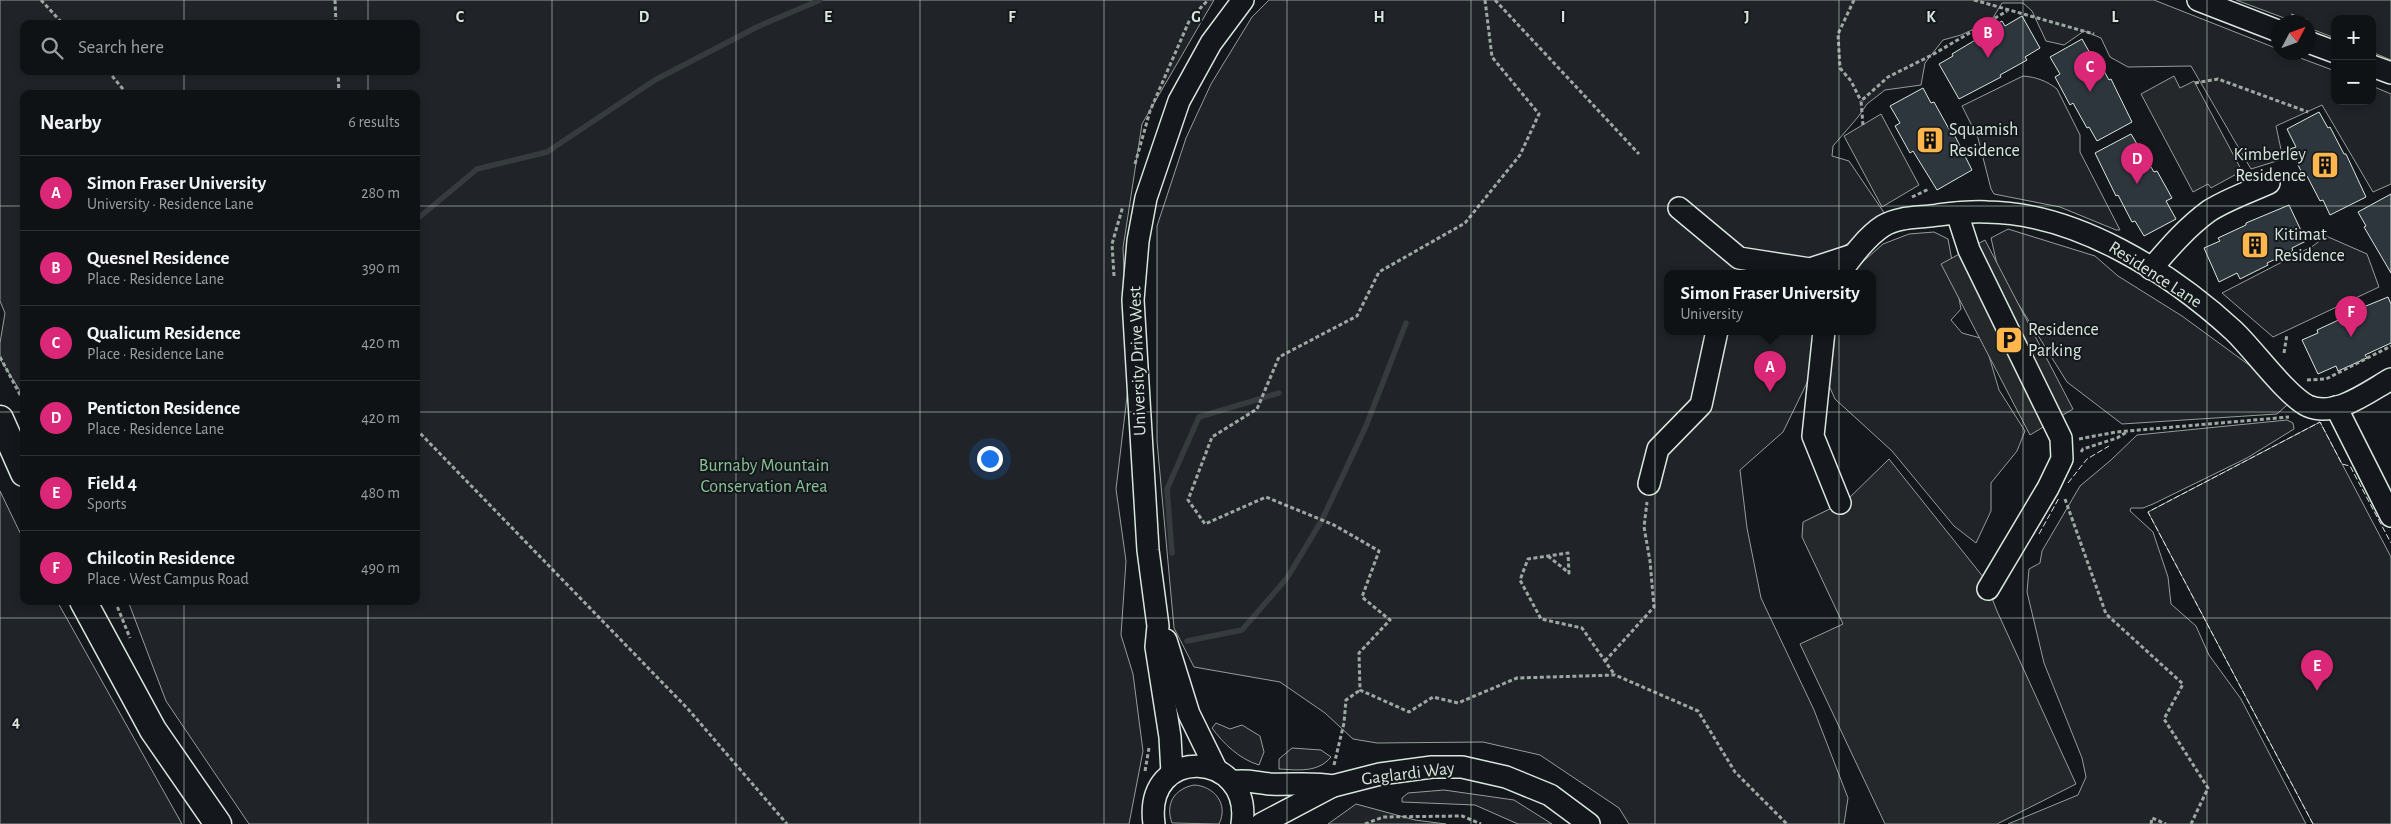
<!DOCTYPE html>
<meta charset="utf-8">
<style>
:root{--surface:#0f1215;--page:#1d2022;--text:#f1f3f6;--muted:#9b9ea0;--line:#2f3234;--accent:#db2777}
body{margin:0;font-family:"Alegreya Sans",sans-serif;background:var(--page);color:var(--text)}
.controls{position:absolute;right:15px;top:15px;display:grid;overflow:hidden;border-radius:10px;box-shadow:0 2px 8px #0003}
.controls button{width:45px;height:45px;display:grid;place-items:center;padding:0;border:0;border-bottom:1px solid var(--line);background:var(--surface);color:var(--text);font:25px sans-serif}
.compass{position:absolute;left:2271px;top:15px;width:45px;height:45px;border-radius:50%;background:var(--surface);box-shadow:0 2px 8px #0003;rotate:49deg}
.you{position:absolute;left:989px;top:458px;width:18px;height:18px;margin:-12px;border:4px solid #fff;border-radius:50%;background:#1a73e8;box-shadow:0 0 0 8px #1a73e833}
.badge{display:grid;place-items:center;width:32px;height:32px;border-radius:50%;background:var(--accent);color:#fff;font-size:16px;font-weight:700}
.pin{position:absolute;translate:-50% -41px;filter:drop-shadow(0 1px 2px #0008)}
.pin::after{content:'';position:absolute;top:26px;width:18px;height:15px;background:inherit;clip-path:polygon(0 0,100% 0,50% 100%)}
.popup{position:absolute;left:1664px;top:270px;width:212px;height:65px;box-sizing:border-box;display:grid;place-content:center;border-radius:10px;background:var(--surface);filter:drop-shadow(0 1px 4px #0005);font-size:16px;white-space:nowrap;color:var(--muted)}
.popup b{font-size:19px;color:var(--text)}
.popup::after{content:'';position:absolute;left:50%;top:100%;margin-left:-10px;border:10px solid transparent;border-top-color:var(--surface)}
.list{margin:0;padding:0;list-style:none}
h2{display:flex;justify-content:space-between;align-items:center;height:65px;margin:0;padding:0 20px;font-size:21px}
h2 small{font-size:16px;font-weight:400;color:var(--muted)}
.list li{display:grid;grid-template-columns:32px 1fr auto;gap:15px;align-items:center;box-sizing:border-box;height:75px;padding:0 20px;border-top:1px solid var(--line)}
.list b{display:block;font-size:19px;white-space:nowrap}
.list p{margin:0;font-size:16px;white-space:nowrap;color:var(--muted)}
.list em{font-size:16px;font-style:normal;color:var(--muted)}
.icon{flex:none;width:28px;height:28px;fill:none;stroke:currentColor;stroke-width:2;stroke-linecap:round;stroke-linejoin:round}
.map{position:relative;flex:none;width:2391px;height:824px;overflow:hidden}
.search{position:absolute;background:var(--surface);box-shadow:0 2px 8px #0003;left:20px;top:20px;width:400px;height:55px;display:flex;align-items:center;gap:12px;box-sizing:border-box;padding:0 18px;border-radius:10px;color:var(--muted);font-size:19px}
.panel{position:absolute;background:var(--surface);box-shadow:0 2px 8px #0003;left:20px;top:90px;width:400px;height:515px;border-radius:10px}
.map>svg:first-child{display:block}
</style>
<div class="map">
<svg width="2391" height="824" viewBox="0 0 2391 824">
<rect width="100%" height="100%" fill="#14181c"/>
<g fill="#202428" stroke="#939e99" fill-rule="evenodd">
<path d="M0,0H1214L1142,124L1123,248L1129,380L1116,489L1126,561L1121,635L1133,674L1143,751L1129,824H249L166,701L128,601H416V94H24V397L0,359V343L5,313L0,301ZM24,24H416V71H24Z"/>
<polygon points="1269,0 2154,0 2278,49 2278,52 2287,53 2335,71 2335,101 2372,101 2372,86 2391,94 2391,184 2373,192 2322,105 2276,126 2283,159 2251,169 2191,66 2128,67 2110,57 2101,38 2084,31 2064,45 2046,41 2032,11 2023,3 2002,3 1991,21 1961,35 1943,40 1925,63 1921,85 1885,90 1867,104 1858,117 1833,146 1832,156 1849,161 1885,214 1873,229 1842,247 1837,273 1668,273 1668,331 1826,331 1823,350 1783,432 1740,470 1747,528 1761,598 1814,710 1848,798 1844,824 1629,824 1619,808 1540,755 1483,742 1377,743 1353,739 1325,713 1280,682 1194,667 1174,628 1157,441 1157,226 1186,138 1211,84 1252,17"/>
<polygon points="2236,0 2391,0 2391,60 2372,52 2372,19 2335,19 2335,38 2309,28 2308,22 2295,22"/>
<path d="M2023,76C2036,77 2047,81 2057,89L2080,135V152L2120,230H2116L2060,207L1994,194L1991,189L1978,138L1962,106Z"/>
<polygon points="2008,229 2095,256 2118,276 2182,316 2260,373 2287,405 2277,414 2122,424 2067,382 1999,273 1991,238"/>
<polygon points="1934,232 1948,239 1961,309 1951,320 1962,333 1984,339 1999,390 2025,431 2017,451 1991,483 1991,511 1976,543 1954,526 1892,451 1835,399 1823,372 1833,331 1872,331 1872,273 1850,273 1883,244 1909,234"/>
<polygon points="2326,236 2367,254 2379,287 2273,337 2222,293 2313,246"/>
<polygon points="2287,420 2293,423 2294,429 2247,458 2153,504 2143,508 2131,508 2130,511 2153,532 2168,577 2171,604 2196,626 2209,655 2241,699 2306,824 2008,824 2078,795 2086,777 2082,758 2044,663 2027,592 2029,569 2040,563 2042,551 2080,486 2111,460 2137,435"/>
<polygon points="2320,422 2391,557 2391,824 2313,824 2148,512"/>
<polygon points="0,491 24,541 24,601 57,601 182,824 0,824"/>
<path d="M1216,723L1230,729L1242,725L1260,736L1264,752L1259,765C1239,759 1223,743 1212,728Z"/>
<path d="M1292,748L1321,750L1331,757C1318,773 1298,770 1279,769V759Z"/>
<path d="M1194,785C1214,786 1229,804 1219,824L1172,823C1165,804 1174,789 1194,785Z"/>
<polygon points="1444,790 1514,800 1552,824 1518,824 1475,805 1402,802 1402,798 1408,793"/>
<polygon points="1356,804 1415,820 1446,824 1328,824"/>
</g>
<g fill="#24282b" stroke="#939e99">
<polygon points="2174,76 2180,88 2194,81 2242,171 2211,188 2208,184 2193,192 2141,94"/>
<polygon points="1881,114 1919,185 1882,207 1844,136"/>
<polygon points="1985,240 2073,409 2030,435 1941,264"/>
<polygon points="1889,459 1984,578 1997,611 2076,784 1997,824 1885,824 1800,644 1843,624 1802,537 1803,522 1846,501"/>
</g>
<g fill="none" stroke-linecap="round" stroke-linejoin="round">
<g stroke="#363b3e" stroke-width="5.5">
<polyline points="416,220 477,169 547,152 655,80 757,27 820,0"/>
<polyline points="1172,553 1167,489 1199,417 1279,393"/>
<polyline points="1187,641 1242,630 1287,578 1322,520 1366,426 1406,323"/>
</g>
</g>
<g fill="#2c363c" stroke="#d8e6dc">
<polygon points="2022,16 2040,48 2025,57 2027,60 2000,75 2001,77 1959,99 1939,64 1953,56 1952,54 1977,39 1975,36 2002,21 2005,26"/>
<polygon points="2082,39 2091,55 2094,53 2109,80 2111,79 2132,122 2097,141 2089,127 2087,128 2073,103 2070,105 2055,77 2060,74 2050,57"/>
<polygon points="1923,88 1931,103 1934,102 1949,129 1951,128 1972,170 1937,190 1913,151 1910,153 1895,126 1900,123 1890,106"/>
<polygon points="2319,112 2328,128 2330,127 2344,154 2346,154 2366,197 2330,215 2323,200 2320,201 2307,176 2304,177 2290,149 2296,147 2287,129"/>
<polygon points="2131,134 2154,172 2157,171 2172,198 2166,201 2176,219 2144,236 2135,221 2132,222 2118,195 2116,196 2095,153"/>
<polygon points="2391,194 2391,273 2364,227 2366,226 2358,212"/>
<polygon points="2289,205 2306,241 2292,248 2293,251 2267,263 2268,265 2240,279 2237,273 2219,282 2204,248 2220,241 2218,238 2246,225 2246,223"/>
<polygon points="2388,297 2391,304 2391,343 2365,355 2367,358 2338,371 2336,366 2318,374 2302,340 2318,333 2317,330 2345,317 2344,315"/>
</g>
<g fill="none" stroke-linecap="round" stroke-linejoin="round">
<g stroke="#d8e6dc" stroke-width="24">
<g id="minor">
<polyline points="2198,0 2278,31"/>
<polyline points="2308,42 2335,52"/>
<polyline points="2372,66 2391,73"/>
<polyline points="1679,208 1739,258 1810,269 1853,255"/>
<polyline points="1957,213 1969,250 2061,438 2062,459 2048,488 1988,589"/>
<path d="M2151,269C2169,248 2187,227 2209,211C2228,199 2249,192 2269,183"/>
<path d="M1840,273C1851,258 1867,236 1883,226C1899,216 1921,218 1938,215C1954,213 1971,211 1987,212C2076,213 2170,272 2234,331C2253,349 2287,396 2308,406C2335,418 2368,392 2391,379"/>
<polyline points="1824,331 1813,436 1840,503"/>
<polyline points="2336,407 2391,516"/>
<polyline points="1649,484 1658,449 1701,405 1717,331"/>
<polyline points="1166,640 1189,714 1216,769"/>
<polyline points="1172,773 1170,737 1156,647 1158,626 1148,550 1133,300 1138,241 1146,198 1179,101 1211,43 1243,0"/>
<path d="M1232,782C1246,779 1256,783 1270,784C1292,785 1312,782 1333,786"/>
<path d="M1154,824C1143,744 1253,750 1242,824"/>
<polyline points="1261,824 1333,786 1380,774 1432,767 1462,767 1506,777 1550,795 1589,824"/>
</g>
</g>
<g stroke="#d8e6dc" stroke-width="29">
<g id="major">
<polyline points="0,419 24,473"/>
<polyline points="83,601 153,730 218,824"/>
</g>
</g>
<g stroke="#9da8a2" stroke-width="3" stroke-dasharray="4 2.5" stroke-linecap="butt">
<polyline points="41,0 63,24"/>
<polyline points="335,0 336,24"/>
<polyline points="1485,0 1492,57 1539,114 1520,155 1465,223 1379,272 1357,316 1279,357 1257,409 1212,437 1188,500 1205,524 1266,497 1334,525 1379,551 1362,597 1390,620 1359,653 1360,690 1409,712 1433,697 1458,703 1517,678 1615,675 1698,711 1735,772 1787,824"/>
<polyline points="1495,0 1639,154"/>
<polyline points="1854,0 1838,34 1840,68 1851,81 1861,101"/>
<polyline points="1974,0 2094,34"/>
<polyline points="2291,15 2308,21"/>
<polyline points="108,71 127,94"/>
<polyline points="338,71 339,94"/>
<polyline points="2195,83 2218,79 2308,112"/>
<polyline points="1863,125 1861,101 1888,77 1932,55 2007,11"/>
<polyline points="1135,164 1150,111 1190,19 1208,0"/>
<polyline points="1912,197 1929,189"/>
<polyline points="1114,276 1112,244 1123,206"/>
<polyline points="2284,353 2287,334"/>
<polyline points="0,357 24,402"/>
<polyline points="2307,380 2326,379 2391,346"/>
<polyline points="416,429 688,709 787,824"/>
<polyline points="2079,439 2116,432 2289,417"/>
<polyline points="2081,452 2083,449 2117,438 2127,432"/>
<polyline points="2065,499 2106,614 2183,684 2164,719 2208,788 2191,824"/>
<polyline points="1548,556 1569,573 1568,553 1528,559 1520,580 1541,619 1582,628 1614,674"/>
<polyline points="115,601 130,638"/>
<polyline points="1605,661 1654,607 1650,561 1644,527 1647,502"/>
<polyline points="1334,765 1344,723 1346,700 1360,690"/>
<polyline points="1145,771 1149,748"/>
<polyline points="1365,824 1383,817 1462,816 1481,824"/>
<polyline points="2151,824 2152,818 2166,824"/>
</g>
<use href="#minor" stroke="#14181c" stroke-width="21"/>
<use href="#major" stroke="#14181c" stroke-width="26"/>
<g stroke="#d8e6dc" stroke-width="1" stroke-dasharray="6 2.5" stroke-linecap="butt">
<polyline points="2068,483 2087,459 2109,446"/>
<polyline points="2039,534 2059,498"/>
<polyline points="2313,824 2148,512 2320,422 2342,464 2350,466 2391,543"/>
</g>
</g>
<path fill="none" stroke="#d8e6dc" stroke-width="1" stroke-opacity="0.55" d="M184,0V24M368,0V24M552,0V824M736,0V824M920,0V824M1104,0V824M1287,0V824M1471,0V824M1655,0V824M1839,0V824M2023,0V824M2207,0V824M184,71V94M368,71V94M0,206H24M416,206H2391M0,412H24M416,412H2391M184,601V824M368,601V824M0,618H2391"/>
<defs>
<g id="building-square" transform="scale(1.4375)"><rect x="-9" y="-9" width="18" height="18" rx="4" fill="#ffb74d" stroke="#14181c"/><path d="M-4-6H4V6H1V3H-1V6H-4ZM-2.5-4.3h1.7v1.8h-1.7ZM.8-4.3h1.7v1.8H.8ZM-2.5-1h1.7V.8h-1.7ZM.8-1h1.7V.8H.8Z" fill="#111"/></g>
<g id="parking-square" transform="scale(1.4375)"><rect x="-9" y="-9" width="18" height="18" rx="4" fill="#ffb74d" stroke="#14181c"/><path d="M-3.5-5.5H1a3.5 3.5 0 0 1 0 7H-1V5.5H-3.5ZM-1-3.4V-.6H.8a1.4 1.4 0 0 0 0-2.8Z" fill="#111"/></g>
</defs>
<g fill-rule="evenodd">
<use href="#building-square" x="1930" y="140"/>
<use href="#building-square" x="2325" y="165"/>
<use href="#building-square" x="2255" y="245"/>
<use href="#parking-square" x="2009" y="340"/>
</g>
<g text-anchor="middle" dominant-baseline="central" stroke-width="4" stroke-linejoin="round" paint-order="stroke">
<g font-size="18" fill="#d8e6dc" stroke="#14181c" text-anchor="start">
<text x="1949" y="130">Squamish<tspan x="1949" dy="21">Residence</tspan></text>
<text x="2306" y="155" text-anchor="end">Kimberley<tspan x="2306" dy="21">Residence</tspan></text>
<text x="2274" y="235">Kitimat<tspan x="2274" dy="21">Residence</tspan></text>
<text x="2028" y="330">Residence<tspan x="2028" dy="21">Parking</tspan></text>
</g>
<g font-size="18" fill="#d8e6dc" stroke="#14181c">
<text transform="translate(2155 275) rotate(33)">Residence Lane</text>
<text transform="translate(1138 361) rotate(-92)">University Drive West</text>
<text transform="translate(1408 774) rotate(-7)">Gaglardi Way</text>
</g>
<g font-size="18" fill="#8ac095" stroke="#14181c">
<text x="764" y="466">Burnaby Mountain<tspan x="764" dy="21">Conservation Area</tspan></text>
</g>
</g>
<g font-size="16" text-anchor="middle" font-weight="bold" fill="#d8e6dc" stroke="#14181c" stroke-width="4" stroke-linejoin="round" paint-order="stroke">
<text x="460" y="22">C</text>
<text x="644" y="22">D</text>
<text x="828" y="22">E</text>
<text x="1012" y="22">F</text>
<text x="1196" y="22">G</text>
<text x="1379" y="22">H</text>
<text x="1563" y="22">I</text>
<text x="1747" y="22">J</text>
<text x="1931" y="22">K</text>
<text x="2115" y="22">L</text>
<text x="16" y="727">4</text>
</g>
</svg>
<div class="controls">
<button>+</button>
<button>−</button>
</div>
<svg class="compass" viewBox="-18 -18 36 36"><path d="M0-13l5 13h-10z" fill="#e53935"/><path d="M0 13l5-13h-10z" fill="#9b9ea0"/></svg>
<div class="you"></div>
<div class="pin badge" style="left:1770px;top:392px">A</div>
<div class="popup"><b>Simon Fraser University</b>University</div>
<div class="pin badge" style="left:1988px;top:58px">B</div>
<div class="pin badge" style="left:2090px;top:92px">C</div>
<div class="pin badge" style="left:2137px;top:184px">D</div>
<div class="pin badge" style="left:2317px;top:691px">E</div>
<div class="pin badge" style="left:2351px;top:337px">F</div>
<div class="search"><svg class="icon" aria-label="search" viewBox="0 0 24 24"><circle cx="10" cy="10" r="6"/><path d="M15 15l6 6"/></svg>Search here</div>
<section class="panel">
<h2>Nearby<small>6 results</small></h2>
<ul class="list">
<li><span class="badge">A</span><div><b>Simon Fraser University</b><p>University · Residence Lane</p></div><em>280 m</em></li>
<li><span class="badge">B</span><div><b>Quesnel Residence</b><p>Place · Residence Lane</p></div><em>390 m</em></li>
<li><span class="badge">C</span><div><b>Qualicum Residence</b><p>Place · Residence Lane</p></div><em>420 m</em></li>
<li><span class="badge">D</span><div><b>Penticton Residence</b><p>Place · Residence Lane</p></div><em>420 m</em></li>
<li><span class="badge">E</span><div><b>Field 4</b><p>Sports</p></div><em>480 m</em></li>
<li><span class="badge">F</span><div><b>Chilcotin Residence</b><p>Place · West Campus Road</p></div><em>490 m</em></li>
</ul>
</section>
</div>
